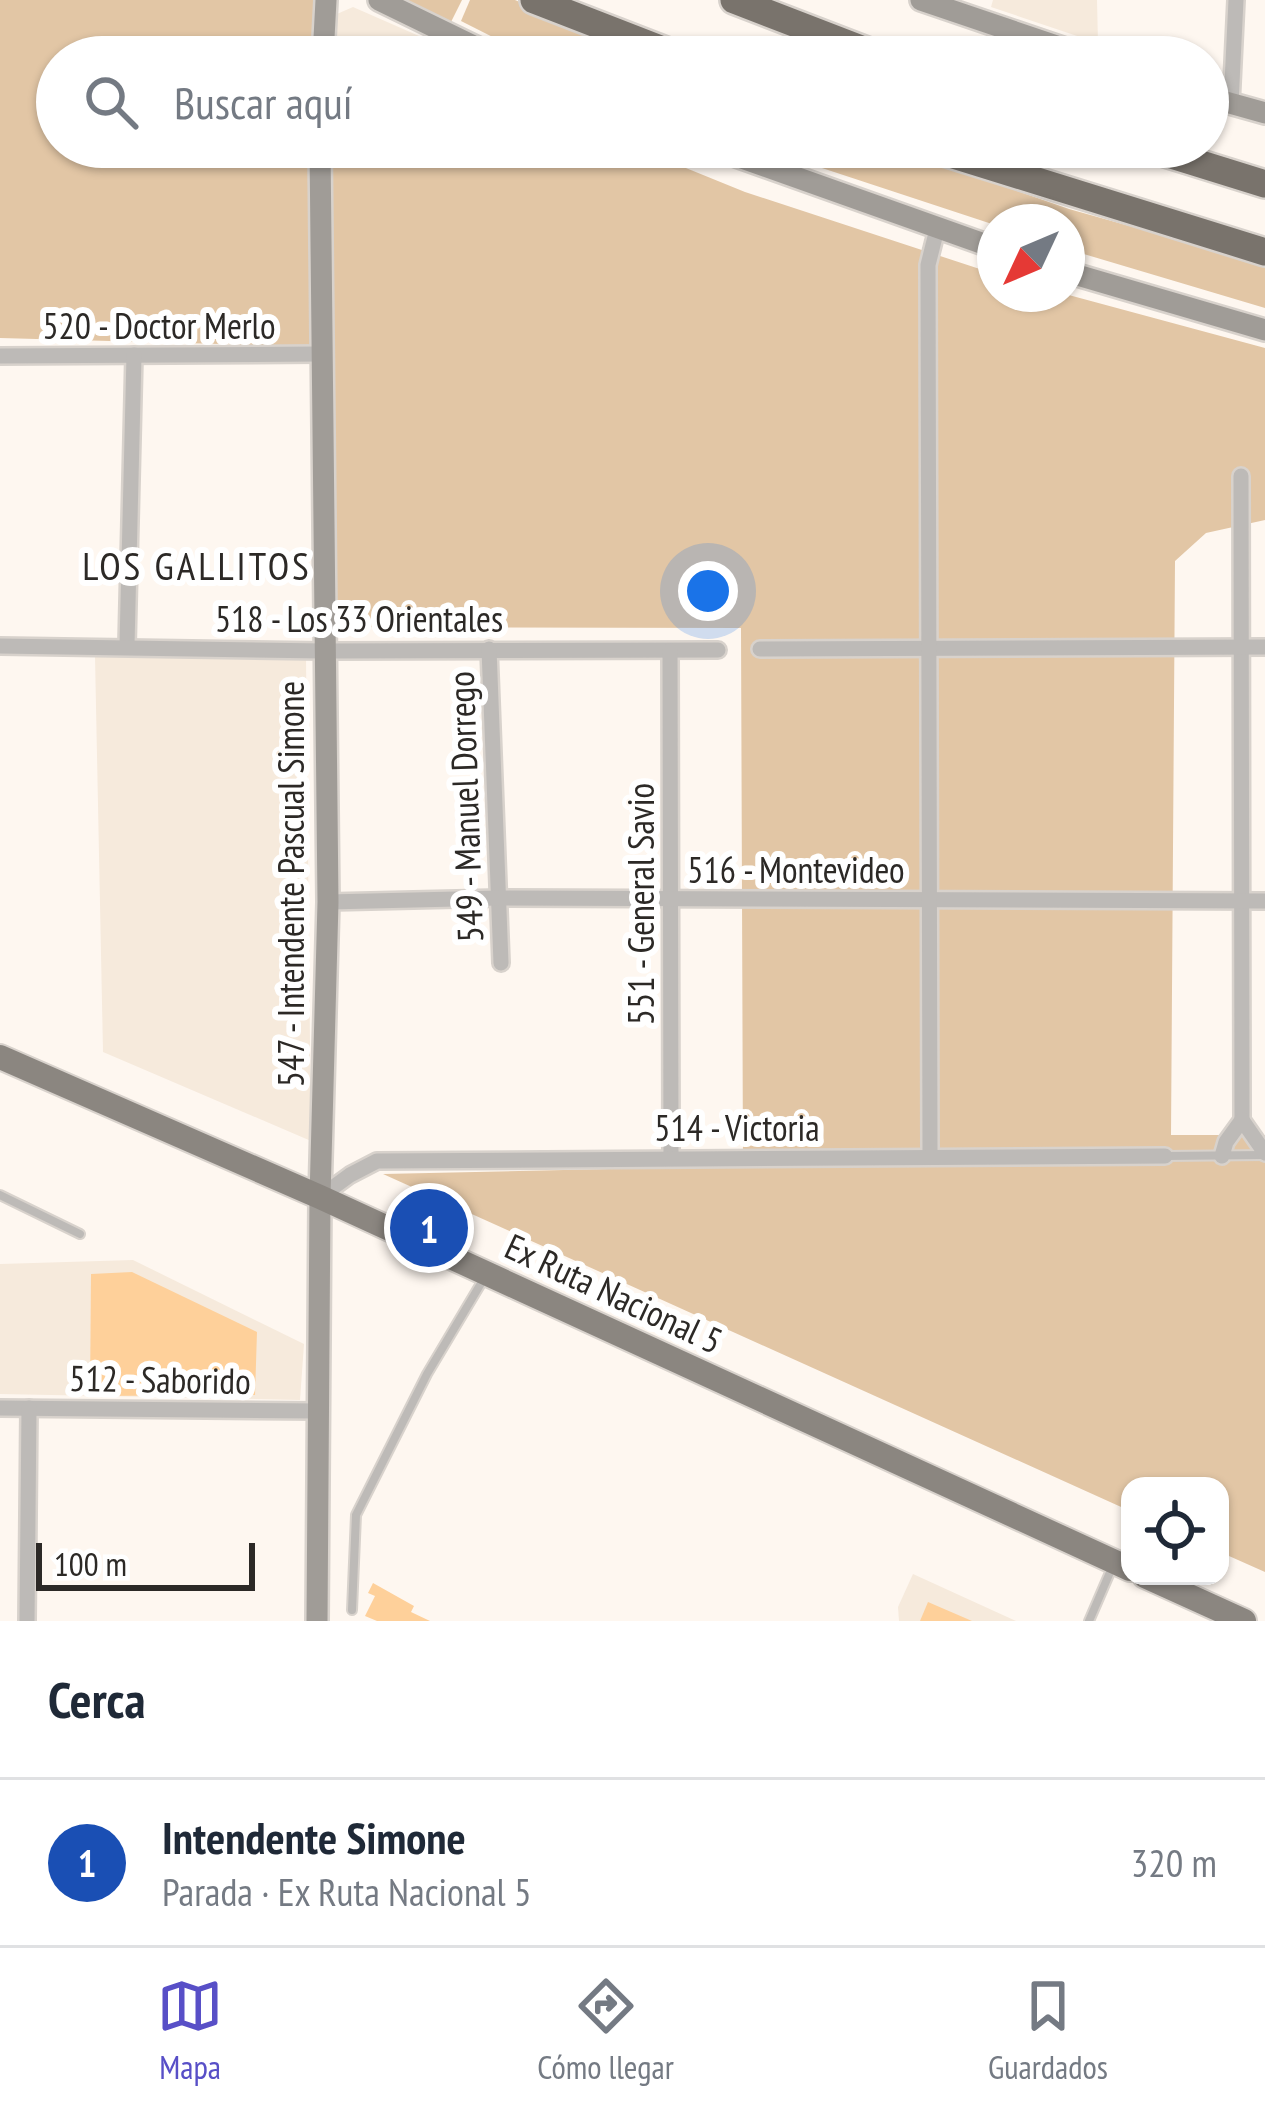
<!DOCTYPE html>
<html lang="es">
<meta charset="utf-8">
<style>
:root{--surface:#fff;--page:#f6f6f7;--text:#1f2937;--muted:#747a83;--line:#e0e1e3;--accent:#584fc7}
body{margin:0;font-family:"PT Sans Narrow",sans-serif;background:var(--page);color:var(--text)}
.controls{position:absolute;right:36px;bottom:36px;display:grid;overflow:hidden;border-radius:24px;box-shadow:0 3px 9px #0004}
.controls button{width:108px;height:108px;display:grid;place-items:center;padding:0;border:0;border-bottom:3px solid var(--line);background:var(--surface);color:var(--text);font:60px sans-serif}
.compass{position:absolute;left:977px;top:204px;width:108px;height:108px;border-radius:50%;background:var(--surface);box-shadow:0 3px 9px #0004;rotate:226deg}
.scale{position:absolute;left:36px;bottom:30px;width:219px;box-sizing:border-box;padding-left:12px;border:6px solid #2c2926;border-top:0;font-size:33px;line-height:42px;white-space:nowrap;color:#2c2926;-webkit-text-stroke:9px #fff;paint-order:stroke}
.you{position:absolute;left:708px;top:591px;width:42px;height:42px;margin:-30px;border:9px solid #fff;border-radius:50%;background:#1a73e8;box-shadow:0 0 0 18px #1a73e833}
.badge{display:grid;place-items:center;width:78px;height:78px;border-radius:50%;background:var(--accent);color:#fff;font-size:39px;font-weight:700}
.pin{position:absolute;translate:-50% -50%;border:6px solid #fff;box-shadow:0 3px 12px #0006}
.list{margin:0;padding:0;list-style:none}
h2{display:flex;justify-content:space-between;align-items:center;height:156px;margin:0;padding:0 48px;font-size:51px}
h2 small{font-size:39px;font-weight:400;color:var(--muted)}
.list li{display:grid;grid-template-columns:78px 1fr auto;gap:36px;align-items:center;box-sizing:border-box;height:168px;padding:0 48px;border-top:3px solid var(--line)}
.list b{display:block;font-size:45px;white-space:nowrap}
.list p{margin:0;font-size:39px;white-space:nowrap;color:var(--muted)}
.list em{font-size:39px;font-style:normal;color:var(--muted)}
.icon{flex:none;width:66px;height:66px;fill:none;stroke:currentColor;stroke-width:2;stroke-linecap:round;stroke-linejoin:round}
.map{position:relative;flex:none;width:1265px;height:1621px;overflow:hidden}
.search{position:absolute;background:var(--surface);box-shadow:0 3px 9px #0004;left:36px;right:36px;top:36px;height:132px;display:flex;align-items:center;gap:30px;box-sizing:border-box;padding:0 42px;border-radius:66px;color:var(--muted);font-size:45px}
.sheet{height:324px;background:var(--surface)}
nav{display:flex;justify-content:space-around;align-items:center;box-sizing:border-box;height:168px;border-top:3px solid var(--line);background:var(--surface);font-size:33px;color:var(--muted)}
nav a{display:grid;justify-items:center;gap:6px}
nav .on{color:var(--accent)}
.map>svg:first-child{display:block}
</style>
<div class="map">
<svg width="1265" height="1621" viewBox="0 0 1265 1621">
<rect width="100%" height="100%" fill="#fef7f0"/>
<g fill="#f6eadc">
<polygon points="993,0 1097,0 1098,43 991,7"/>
<polygon points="353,7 467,57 331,57 330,17"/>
<polygon points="641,147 644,151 335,148"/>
<polygon points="95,657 306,657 311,1141 103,1052"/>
<polygon points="133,1260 304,1344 300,1400 0,1394 0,1264"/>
<polygon points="913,1574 1016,1621 899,1621 898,1607"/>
</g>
<g fill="#e2c6a5">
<polygon points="0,0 318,0 331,57 57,57 57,147 644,151 745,192 995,274 995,294 1065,294 1265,348 1265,520 1206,533 1175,561 1171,1135 1265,1135 1265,1572 1220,1552 1220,1486 1130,1486 1130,1511 383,1174 743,1166 741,628 331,627 328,347 0,338"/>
<polygon points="402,0 462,0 450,24"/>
<polygon points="470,0 515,0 650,57 532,57 461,21"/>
<polygon points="758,147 891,147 1069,209 1265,264 1265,308 1067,249 1067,222 995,222 995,225"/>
</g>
<g fill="#fed09a">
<polygon points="132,1272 257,1332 255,1395 90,1396 91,1274"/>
<polygon points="373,1583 414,1606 411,1612 430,1621 377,1621 365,1616 375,1596 368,1593"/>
<polygon points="928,1602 972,1621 920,1621"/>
</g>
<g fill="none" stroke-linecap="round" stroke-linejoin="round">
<g stroke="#d8d2cc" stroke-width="12">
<g id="lane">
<polyline points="1165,1156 1264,1155"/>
<polyline points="0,1195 80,1234"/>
<polyline points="352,1610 356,1515 427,1374 486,1275"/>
<polyline points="1089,1621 1114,1563"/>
</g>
</g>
<g stroke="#d8d2cc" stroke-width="20">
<g id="street">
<polyline points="1231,104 1236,0"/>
<polyline points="0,356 319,354"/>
<polyline points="1241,476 1242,1120"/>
<polyline points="127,645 134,355"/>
<polyline points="0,646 324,651 718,650"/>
<polyline points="489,649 501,963"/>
<polyline points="760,649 1265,647"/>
<polyline points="670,651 671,1157"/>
<polyline points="328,902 499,898 1265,901"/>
<polyline points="930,1156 928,265 937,229"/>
<polyline points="1222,1156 1226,1142 1242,1120 1265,1153"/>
<polyline points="320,1197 350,1175 377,1161 1165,1156"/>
<polyline points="0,1408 319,1411"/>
<polyline points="27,1621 29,1408"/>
</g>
</g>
<g stroke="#d8d2cc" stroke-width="26">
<g id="secondary">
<polyline points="379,0 496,57"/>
<polyline points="921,0 1089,57"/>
<polyline points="323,57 326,0"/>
<polyline points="1208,97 1265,113"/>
<polyline points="711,147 995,248"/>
<polyline points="1067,272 1265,330"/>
<polyline points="317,1621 320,1197 328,902 320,147"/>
</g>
</g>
<g stroke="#d8d2cc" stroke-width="28">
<g id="primary">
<polyline points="0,1057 320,1197 1130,1569"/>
<polyline points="1145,1576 1244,1621"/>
</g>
</g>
<g stroke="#d8d2cc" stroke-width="32">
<g id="highway">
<polyline points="534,0 681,57"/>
<polyline points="734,0 882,57"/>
<polyline points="928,147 1265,252"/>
<polyline points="1146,147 1265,184"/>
</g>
</g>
<polyline stroke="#a09b96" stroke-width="3" stroke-dasharray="6 6" stroke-linecap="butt" points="562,57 571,37"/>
<use href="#lane" stroke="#bdbab7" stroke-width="8"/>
<use href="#street" stroke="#bdbab7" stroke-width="15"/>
<use href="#secondary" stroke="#a09c97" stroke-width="21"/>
<use href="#primary" stroke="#8b8680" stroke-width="24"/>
<use href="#highway" stroke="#79736c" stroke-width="27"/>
</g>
<g text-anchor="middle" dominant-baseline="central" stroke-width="12" stroke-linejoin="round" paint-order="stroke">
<g font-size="36" fill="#2c2926" stroke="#fff">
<text x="159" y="325">520 - Doctor Merlo</text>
<text x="359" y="618">518 - Los 33 Orientales</text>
<text transform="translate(465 807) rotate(-92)">549 - Manuel Dorrego</text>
<text x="796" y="869">516 - Montevideo</text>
<text transform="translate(290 884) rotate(-90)">547 - Intendente Pascual Simone</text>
<text transform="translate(640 904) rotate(-90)">551 - General Savio</text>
<text x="737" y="1127">514 - Victoria</text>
<text transform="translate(614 1293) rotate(25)">Ex Ruta Nacional 5</text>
<text transform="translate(160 1379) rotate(1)">512 - Saborido</text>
</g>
<g font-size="39" letter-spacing="3" fill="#2c2926" stroke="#fff">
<text x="197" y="565">LOS GALLITOS</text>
</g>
</g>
</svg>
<div class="controls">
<button><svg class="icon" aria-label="locate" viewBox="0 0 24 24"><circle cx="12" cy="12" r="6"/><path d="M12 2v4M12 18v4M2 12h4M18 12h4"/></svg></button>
</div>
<svg class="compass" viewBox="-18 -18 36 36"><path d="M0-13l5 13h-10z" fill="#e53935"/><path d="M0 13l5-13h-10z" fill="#747a83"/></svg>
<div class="scale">100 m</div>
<div class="you"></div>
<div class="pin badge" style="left:429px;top:1228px;background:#1a4fb4">1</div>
<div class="search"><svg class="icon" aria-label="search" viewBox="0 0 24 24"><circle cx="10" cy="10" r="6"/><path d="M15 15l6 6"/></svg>Buscar aquí</div>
</div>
<section class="sheet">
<h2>Cerca<small></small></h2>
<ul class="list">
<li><span class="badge" style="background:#1a4fb4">1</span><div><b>Intendente Simone</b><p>Parada · Ex Ruta Nacional 5</p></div><em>320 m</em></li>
</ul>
</section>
<nav>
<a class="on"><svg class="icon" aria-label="map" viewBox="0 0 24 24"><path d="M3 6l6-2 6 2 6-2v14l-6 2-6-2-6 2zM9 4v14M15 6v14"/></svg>Mapa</a>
<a><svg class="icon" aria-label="directions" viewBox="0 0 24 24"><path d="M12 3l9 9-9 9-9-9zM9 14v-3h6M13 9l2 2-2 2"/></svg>Cómo llegar</a>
<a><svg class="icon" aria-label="saved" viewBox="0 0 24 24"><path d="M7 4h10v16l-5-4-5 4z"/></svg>Guardados</a>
</nav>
